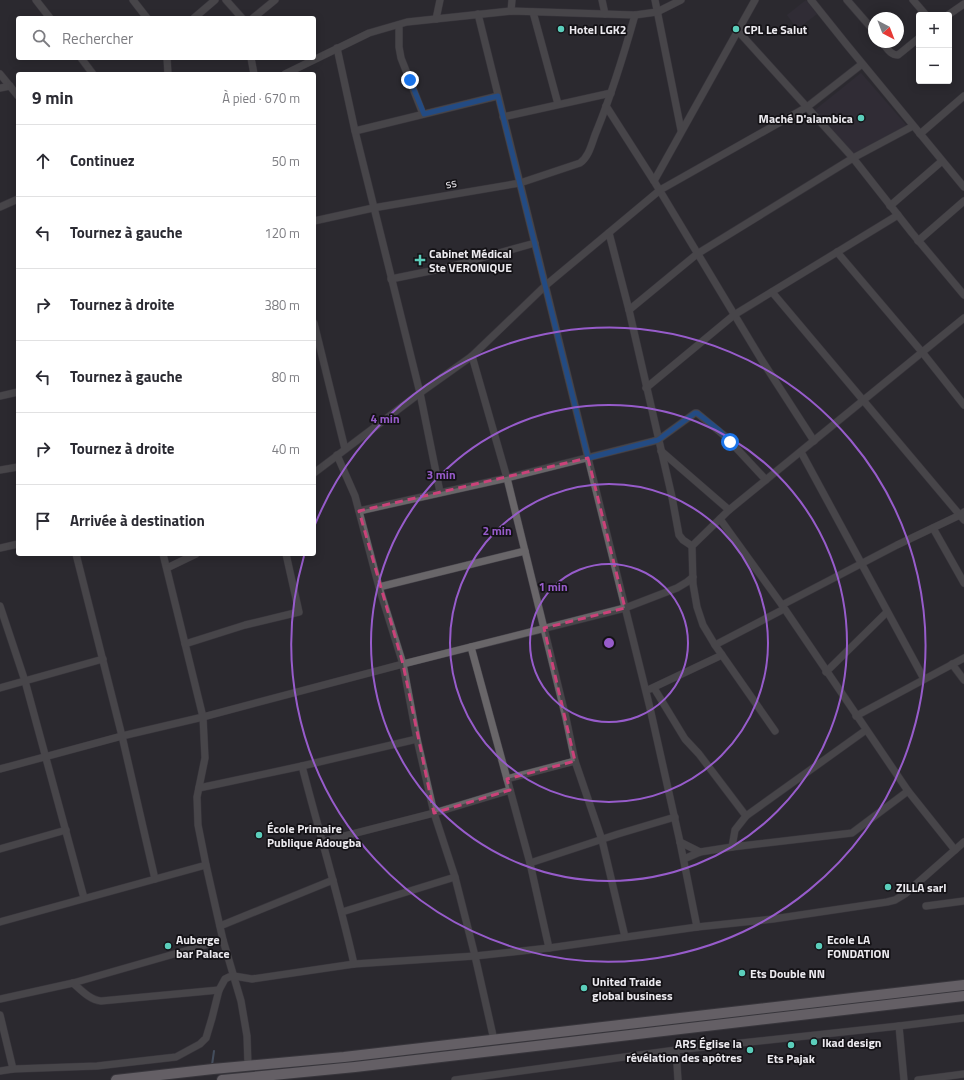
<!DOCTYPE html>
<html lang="fr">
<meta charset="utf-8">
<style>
:root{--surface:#fff;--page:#f2f2f3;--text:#2b2b33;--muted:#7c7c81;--line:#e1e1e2}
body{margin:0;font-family:"Titillium Web",sans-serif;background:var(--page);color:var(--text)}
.controls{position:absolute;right:12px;top:12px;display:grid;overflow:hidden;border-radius:4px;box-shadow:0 2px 10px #0003}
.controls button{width:36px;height:36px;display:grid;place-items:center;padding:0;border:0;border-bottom:1px solid var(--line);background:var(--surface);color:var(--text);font:20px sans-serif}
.compass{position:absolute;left:868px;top:12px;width:36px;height:36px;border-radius:50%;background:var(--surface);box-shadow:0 2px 10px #0003;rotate:138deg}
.stop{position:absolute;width:12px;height:12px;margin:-9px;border:3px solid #1a73e8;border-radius:50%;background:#fff}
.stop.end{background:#1a73e8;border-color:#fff;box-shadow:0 1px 4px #0008}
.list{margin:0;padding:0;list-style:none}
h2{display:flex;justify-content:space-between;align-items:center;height:52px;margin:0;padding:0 16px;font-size:17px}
h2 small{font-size:13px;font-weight:400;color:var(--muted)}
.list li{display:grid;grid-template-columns:26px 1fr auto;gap:12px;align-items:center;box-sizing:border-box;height:72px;padding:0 16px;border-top:1px solid var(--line)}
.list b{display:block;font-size:15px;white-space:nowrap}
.list em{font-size:13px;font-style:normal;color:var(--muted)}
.icon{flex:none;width:22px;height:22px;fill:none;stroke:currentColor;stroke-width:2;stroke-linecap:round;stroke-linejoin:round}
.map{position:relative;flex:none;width:964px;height:1080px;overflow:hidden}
.search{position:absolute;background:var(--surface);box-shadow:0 2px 10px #0003;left:16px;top:16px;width:300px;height:44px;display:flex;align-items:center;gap:10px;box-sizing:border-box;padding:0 14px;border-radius:4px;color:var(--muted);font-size:15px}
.panel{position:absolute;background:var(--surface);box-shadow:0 2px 10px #0003;left:16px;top:72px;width:300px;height:484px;border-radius:4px}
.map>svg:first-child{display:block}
</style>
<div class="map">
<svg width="964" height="1080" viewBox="0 0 964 1080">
<rect width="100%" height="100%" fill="#2c2930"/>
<g fill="#35303d">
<polygon points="806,0 817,14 797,29 787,15"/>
<polygon points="861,73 907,126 855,155 815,110"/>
</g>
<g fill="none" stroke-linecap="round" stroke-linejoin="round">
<polyline stroke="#637a96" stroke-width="2" points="212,1065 214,1051"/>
<g stroke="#47444b" stroke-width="8">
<g id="street">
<polyline points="36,0 50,18"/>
<polyline points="133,0 147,18"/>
<polyline points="226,0 242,18"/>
<polyline points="602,0 605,14"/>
<polyline points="655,0 681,130"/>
<polyline points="811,0 847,45 964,187"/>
<polyline points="847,0 874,31"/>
<polyline points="913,0 926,15"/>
<polyline points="511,11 512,0"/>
<polyline points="533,12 558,104"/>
<polyline points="478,14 650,708 680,842 697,927"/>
<polyline points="948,15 964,4"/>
<polyline points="194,18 215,0"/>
<polyline points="253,18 275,0"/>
<polyline points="436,19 440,0"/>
<polyline points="399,25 399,47 401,58 423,114"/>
<polyline points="738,31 853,158 912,233 964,295"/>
<path d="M882,42C887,48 890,55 898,55L919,38"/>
<polyline points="337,48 355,131 420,393 440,492"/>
<polyline points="81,58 93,74"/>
<polyline points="167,58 168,74"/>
<polyline points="251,58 254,74"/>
<polyline points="0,74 18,96"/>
<polyline points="285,74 369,33 407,22 511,11 635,15 657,12 681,0"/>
<polyline points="0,88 10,86"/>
<polyline points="606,106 654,181 761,359 814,441"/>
<polyline points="503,117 611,93"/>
<polyline points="355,131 498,96"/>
<polyline points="920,134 964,96"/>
<polyline points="654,181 755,0"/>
<polyline points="890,206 942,161"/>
<polyline points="0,207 18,199"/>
<path d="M314,221L373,208L520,183L580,163C590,156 592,141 597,130C612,93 624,54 635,15"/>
<polyline points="609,233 629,310 672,497 679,535 683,540 692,546"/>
<polyline points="918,241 964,201"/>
<polyline points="837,252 922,352 964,405"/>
<polyline points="391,279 445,268 535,243"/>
<polyline points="772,292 964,520"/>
<polyline points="629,310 697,254 853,158 913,126"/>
<polyline points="314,323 345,449"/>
<polyline points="472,356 507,478 566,718 575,761 602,840 625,937"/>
<polyline points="646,388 734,315 898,215"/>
<polyline points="0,396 18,392"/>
<polyline points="661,451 729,510"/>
<polyline points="801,452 924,679"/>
<polyline points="337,455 355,496 379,587 403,664 417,739 434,813 455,877 475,956 494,1040"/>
<polyline points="0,470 18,467"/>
<polyline points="314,473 420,393 472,356 545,286 660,190 807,107 862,64"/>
<polyline points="359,511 507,478 658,440 695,413 697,413 726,437 766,480"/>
<polyline points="720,519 782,605 908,791 955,850"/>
<polyline points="933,528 964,583"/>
<polyline points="0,548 18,544"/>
<polyline points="76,554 122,736 155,879"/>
<polyline points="163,554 203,717 205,758 197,797 198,825 206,865 223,940 241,1001 247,1036 248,1065"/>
<polyline points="167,568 196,554"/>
<polyline points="379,587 525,551"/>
<polyline points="782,605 897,545 960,515 964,512"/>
<polyline points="0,606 25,681 84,898"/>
<polyline points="185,644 245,625 299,612 286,554"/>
<polyline points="715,645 784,609"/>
<polyline points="471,647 530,863 549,948"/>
<polyline points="952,664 964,680"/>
<polyline points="826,672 887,612"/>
<polyline points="0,688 103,659"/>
<polyline points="654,688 685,739 699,754 746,816"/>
<polyline points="650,689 722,655"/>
<polyline points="856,716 964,658"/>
<polyline points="775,731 715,645 703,625 697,607 693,584 692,546 729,510 964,318"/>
<path d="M302,766C319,832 339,897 354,964"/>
<polyline points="0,769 122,736 203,717 403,664 625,608 677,588 687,582 693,577"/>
<polyline points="507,779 575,761"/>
<polyline points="199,788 302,766 417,739"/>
<polyline points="321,842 434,813 510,790"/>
<polyline points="680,842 700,852"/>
<polyline points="732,847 735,830 746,816 866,730"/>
<polyline points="0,849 66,830"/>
<polyline points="684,859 700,852 732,847 852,833 908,791"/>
<polyline points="530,863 618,834 675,817"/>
<polyline points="926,906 964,901"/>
<polyline points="342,912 455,877"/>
<polyline points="0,922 206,865"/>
<polyline points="220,926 333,880"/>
<path d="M73,983C81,990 90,1000 101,1001L219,990"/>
<polyline points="0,999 73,983 223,940"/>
<polyline points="0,1015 13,1069"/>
<polyline points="899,1026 904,1080"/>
<polyline points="676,1050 678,1080"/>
<polyline points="0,1071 13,1069 97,1066 176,1057 200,1044 206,1038 212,1018 219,990 225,979 229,977 234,976 252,979 354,964 475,956 549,948 697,927 773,919 887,902 895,900 905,894 964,842"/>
<polyline points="455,1080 676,1050 899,1026 964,1018"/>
<polyline points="918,1080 964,1074"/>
</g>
</g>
<g stroke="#47444b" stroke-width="12">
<g id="primary">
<polyline points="116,1080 213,1069 344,1057 964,985"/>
<polyline points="222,1080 355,1067 964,996"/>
</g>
</g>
<use href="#street" stroke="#696669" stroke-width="7"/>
<use href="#primary" stroke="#a8a1a7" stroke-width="10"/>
</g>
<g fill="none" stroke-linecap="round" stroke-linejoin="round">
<polyline stroke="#1a73e8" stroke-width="5" points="410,80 424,114 498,96 588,458 658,440 695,413 697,413 719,430 730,442"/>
</g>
<path d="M0 0H964V1080H0ZM588,458L625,608L544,628L575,761L507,779L510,790L434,813L403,664L359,511Z" fill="#2c2930" fill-opacity=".55" fill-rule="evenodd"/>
<path fill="none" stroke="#ca4279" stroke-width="3" stroke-dasharray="8 5" stroke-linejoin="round" d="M588,458L625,608L544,628L575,761L507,779L510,790L434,813L403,664L359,511Z"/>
<g fill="none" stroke="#975ccb" stroke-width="2">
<circle cx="609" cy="643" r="79"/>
<circle cx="609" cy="643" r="159"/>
<circle cx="609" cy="643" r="238"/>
<path d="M314 527A317 317 0 1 1 304 556"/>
</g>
<g fill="#5bcebb" stroke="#141216" stroke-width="1.5">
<circle cx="561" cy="29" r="4"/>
<circle cx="736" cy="29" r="4"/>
<circle cx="861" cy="118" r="4"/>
<path d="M418 254h4v4h4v4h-4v4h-4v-4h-4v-4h4z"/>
<circle cx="259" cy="835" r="4"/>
<circle cx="888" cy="887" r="4"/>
<circle cx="168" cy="946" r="4"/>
<circle cx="819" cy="946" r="4"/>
<circle cx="742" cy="973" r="4"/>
<circle cx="584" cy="988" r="4"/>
<circle cx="814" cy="1042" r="4"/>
<circle cx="791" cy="1045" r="4"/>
<circle cx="750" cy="1050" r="4"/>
</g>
<g text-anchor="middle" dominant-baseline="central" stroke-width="3.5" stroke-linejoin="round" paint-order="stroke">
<g font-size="12" font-weight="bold" fill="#eceaef" stroke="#141216" text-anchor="start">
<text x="569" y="29">Hotel LGK2</text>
<text x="744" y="29">CPL Le Salut</text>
<text x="853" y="118" text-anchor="end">Maché D'alambica</text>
<text x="429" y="253">Cabinet Médical<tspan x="429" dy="14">Ste VERONIQUE</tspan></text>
<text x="267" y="828">École Primaire<tspan x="267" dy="14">Publique Adougba</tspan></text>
<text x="896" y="887">ZILLA sarl</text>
<text x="176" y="939">Auberge<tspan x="176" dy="14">bar Palace</tspan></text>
<text x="827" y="939">Ecole LA<tspan x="827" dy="14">FONDATION</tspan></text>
<text x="750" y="973">Ets Double NN</text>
<text x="592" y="981">United Traide<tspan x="592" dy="14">global business</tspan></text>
<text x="822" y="1042">Ikad design</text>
<text x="742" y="1043" text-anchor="end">ARS Église la<tspan x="742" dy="14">révélation des apôtres</tspan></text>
<text x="791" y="1058" text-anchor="middle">Ets Pajak</text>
</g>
<g font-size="12" fill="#eceaef" stroke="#141216">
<text transform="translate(451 183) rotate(-10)">ss</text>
</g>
</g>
<circle cx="609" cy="643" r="6" fill="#975ccb" stroke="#141216" stroke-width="2"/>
<g font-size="12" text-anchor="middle" font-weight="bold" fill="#975ccb" stroke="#141216" stroke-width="3.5" stroke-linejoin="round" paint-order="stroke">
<text x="385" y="423">4 min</text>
<text x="441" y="479">3 min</text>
<text x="497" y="535">2 min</text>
<text x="553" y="591">1 min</text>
</g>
</svg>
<div class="controls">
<button>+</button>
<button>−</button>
</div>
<svg class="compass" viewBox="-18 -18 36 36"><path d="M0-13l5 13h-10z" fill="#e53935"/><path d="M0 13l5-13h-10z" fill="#7c7c81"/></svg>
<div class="stop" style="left:730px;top:442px"></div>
<div class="stop end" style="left:410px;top:80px"></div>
<div class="search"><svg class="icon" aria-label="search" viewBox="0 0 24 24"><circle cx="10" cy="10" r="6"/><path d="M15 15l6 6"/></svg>Rechercher</div>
<section class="panel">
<h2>9 min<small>À pied · 670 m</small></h2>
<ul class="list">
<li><svg class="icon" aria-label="ahead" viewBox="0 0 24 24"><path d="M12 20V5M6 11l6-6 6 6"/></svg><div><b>Continuez</b></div><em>50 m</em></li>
<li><svg class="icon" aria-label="left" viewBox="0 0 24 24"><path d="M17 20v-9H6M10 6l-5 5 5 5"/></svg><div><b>Tournez à gauche</b></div><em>120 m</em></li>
<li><svg class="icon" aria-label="right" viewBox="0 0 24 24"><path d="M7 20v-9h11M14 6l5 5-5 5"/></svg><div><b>Tournez à droite</b></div><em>380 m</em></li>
<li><svg class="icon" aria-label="left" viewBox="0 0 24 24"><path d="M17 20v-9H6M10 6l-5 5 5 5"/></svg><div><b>Tournez à gauche</b></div><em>80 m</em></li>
<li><svg class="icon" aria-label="right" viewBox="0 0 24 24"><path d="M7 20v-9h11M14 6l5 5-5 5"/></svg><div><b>Tournez à droite</b></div><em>40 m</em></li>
<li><svg class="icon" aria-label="arrive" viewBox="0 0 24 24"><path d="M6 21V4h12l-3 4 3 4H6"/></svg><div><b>Arrivée à destination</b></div></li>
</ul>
</section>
</div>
